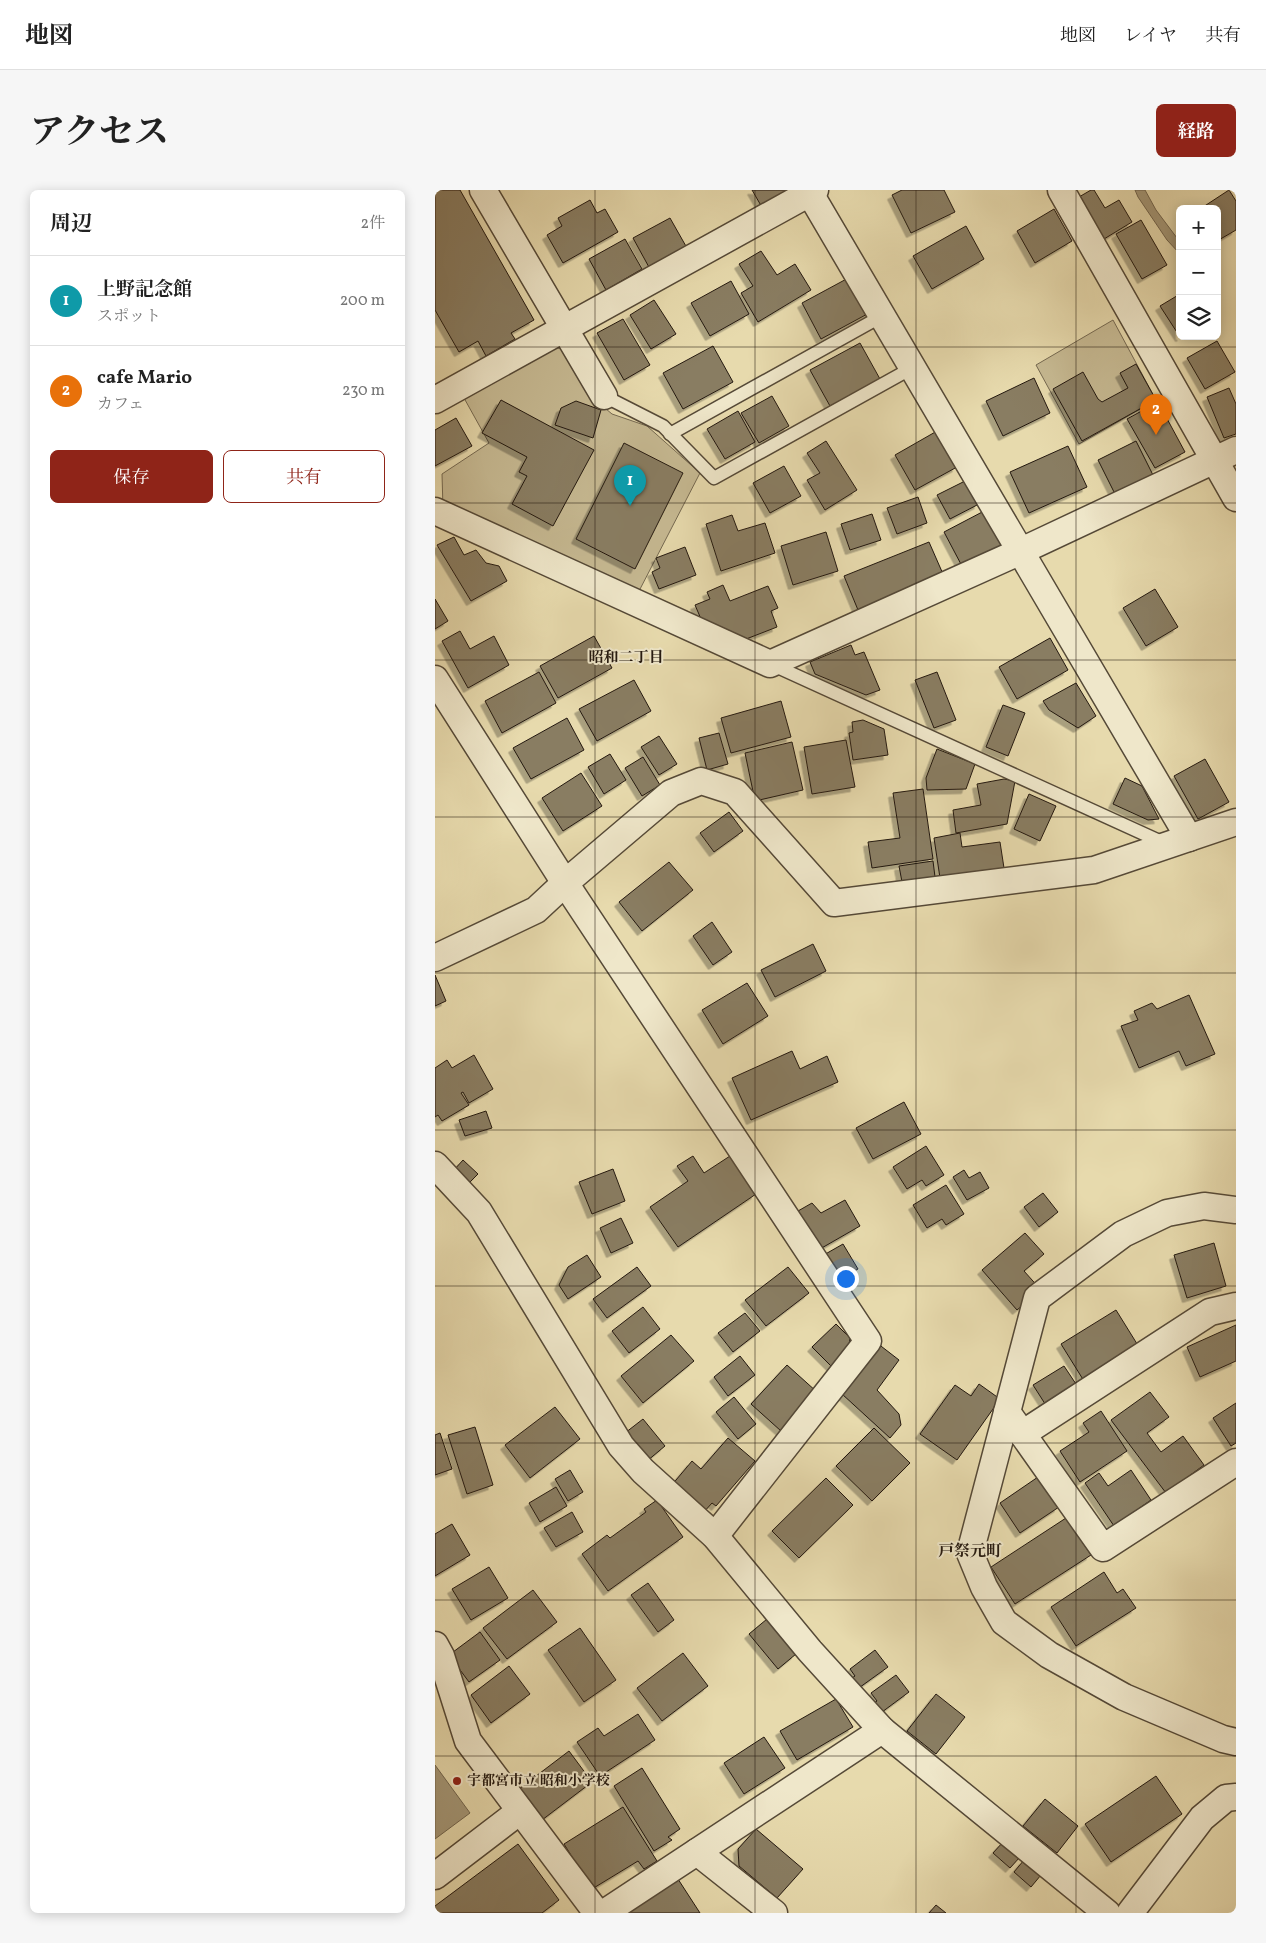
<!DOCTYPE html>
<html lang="ja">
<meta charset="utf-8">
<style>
:root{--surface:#fff;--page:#f6f6f6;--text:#222;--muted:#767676;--line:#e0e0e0;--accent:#8f2418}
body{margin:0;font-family:Vollkorn,"Noto Serif JP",serif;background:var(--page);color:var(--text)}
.controls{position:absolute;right:15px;top:15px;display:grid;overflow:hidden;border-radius:8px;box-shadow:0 2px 12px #0003}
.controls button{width:45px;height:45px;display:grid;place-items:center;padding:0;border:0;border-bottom:1px solid var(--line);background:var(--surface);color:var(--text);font:25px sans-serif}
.you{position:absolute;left:410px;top:1088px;width:18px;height:18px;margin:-12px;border:4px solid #fff;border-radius:50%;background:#1a73e8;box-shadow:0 0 0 8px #1a73e833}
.badge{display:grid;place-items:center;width:32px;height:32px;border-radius:50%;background:var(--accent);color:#fff;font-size:16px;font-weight:700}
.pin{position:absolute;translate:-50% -41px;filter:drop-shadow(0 1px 2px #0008)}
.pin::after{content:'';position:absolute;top:26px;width:18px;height:15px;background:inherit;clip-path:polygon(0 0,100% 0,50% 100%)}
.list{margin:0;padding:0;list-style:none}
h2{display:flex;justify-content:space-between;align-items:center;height:65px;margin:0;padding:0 20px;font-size:21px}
h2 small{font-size:16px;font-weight:400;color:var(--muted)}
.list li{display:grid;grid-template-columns:32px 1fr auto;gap:15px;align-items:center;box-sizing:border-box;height:90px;padding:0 20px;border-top:1px solid var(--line)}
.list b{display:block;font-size:19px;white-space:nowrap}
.list p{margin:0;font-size:16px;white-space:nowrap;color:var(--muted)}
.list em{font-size:16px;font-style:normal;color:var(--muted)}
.actions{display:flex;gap:10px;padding:15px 20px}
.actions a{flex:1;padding:11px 0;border:1px solid var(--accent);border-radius:8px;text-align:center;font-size:18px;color:var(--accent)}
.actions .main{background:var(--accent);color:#fff}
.icon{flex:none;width:28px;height:28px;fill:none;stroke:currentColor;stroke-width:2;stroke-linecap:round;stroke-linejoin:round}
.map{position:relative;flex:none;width:801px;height:1723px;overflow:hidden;border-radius:8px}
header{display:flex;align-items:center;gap:30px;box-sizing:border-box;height:70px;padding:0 25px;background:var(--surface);border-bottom:1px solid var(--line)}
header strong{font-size:24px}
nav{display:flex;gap:28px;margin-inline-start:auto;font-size:18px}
.intro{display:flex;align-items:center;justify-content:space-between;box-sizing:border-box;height:120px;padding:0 30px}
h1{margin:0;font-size:35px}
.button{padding:12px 22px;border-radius:8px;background:var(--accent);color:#fff;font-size:18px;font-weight:700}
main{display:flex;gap:30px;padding:0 30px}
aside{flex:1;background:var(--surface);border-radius:8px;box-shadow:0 2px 12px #0003}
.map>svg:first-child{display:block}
</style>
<header>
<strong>地図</strong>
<nav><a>地図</a><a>レイヤ</a><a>共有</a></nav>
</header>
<div class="intro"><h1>アクセス</h1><a class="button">経路</a></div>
<main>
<aside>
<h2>周辺<small>2件</small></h2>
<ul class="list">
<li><span class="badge" style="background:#0f9aa8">1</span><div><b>上野記念館</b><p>スポット</p></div><em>200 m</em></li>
<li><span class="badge" style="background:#e8710a">2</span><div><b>cafe Mario</b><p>カフェ</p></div><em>230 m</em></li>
</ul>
<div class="actions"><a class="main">保存</a><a>共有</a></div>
</aside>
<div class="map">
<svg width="801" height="1723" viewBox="0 0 801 1723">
<defs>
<filter id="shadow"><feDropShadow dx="-4.5" dy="4.5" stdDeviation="0" flood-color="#0004"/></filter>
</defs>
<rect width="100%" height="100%" fill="#e7daad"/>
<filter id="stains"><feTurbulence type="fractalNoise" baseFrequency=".004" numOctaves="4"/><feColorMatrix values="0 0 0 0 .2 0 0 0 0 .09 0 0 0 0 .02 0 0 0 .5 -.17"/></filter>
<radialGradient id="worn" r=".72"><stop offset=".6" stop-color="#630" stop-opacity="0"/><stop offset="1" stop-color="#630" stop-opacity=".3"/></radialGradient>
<g fill="#c6b992" stroke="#756951">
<polygon points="678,130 721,210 644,254 601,175"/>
<polygon points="119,157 126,159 151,202 177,224 212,236 265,283 203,403 8,319 7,284 54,253 29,208"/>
</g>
<g fill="#a59878" stroke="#71654e">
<polygon points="700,0 710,0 721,20 745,52 745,64 732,50 703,7"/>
<polygon points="0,1575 35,1623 0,1649"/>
</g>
<g fill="#897d62" stroke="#241910" filter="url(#shadow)">
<polygon points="0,0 25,0 99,130 76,143 80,149 51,166 43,151 24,162 0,120"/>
<polygon points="317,0 361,0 328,19"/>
<polygon points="467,0 509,0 520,22 476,43 457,5"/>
<polygon points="656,0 659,0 670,18 684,10 697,32 669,49 644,7"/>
<polygon points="794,0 801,11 801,40 782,51 782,19 765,19"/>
<polygon points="155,10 162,23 170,19 183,42 128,73 112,45 127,36 123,28"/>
<polygon points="619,19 637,51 600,73 582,41"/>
<polygon points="235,28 252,58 215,79 198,48"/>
<polygon points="706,30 732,75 707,89 681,44"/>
<polygon points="531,36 549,69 497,99 478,66"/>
<polygon points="190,49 207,79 171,100 154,69"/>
<polygon points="326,61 342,85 360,74 376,100 323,132 306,103 318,96 304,74"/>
<polygon points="417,86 436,122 386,149 367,113"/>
<polygon points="296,91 314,124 275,146 256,113"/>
<polygon points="745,104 745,146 747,146 745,147 725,116"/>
<polygon points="219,110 241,144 216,159 195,125"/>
<polygon points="188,129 215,175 189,190 162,143"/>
<polygon points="782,151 800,182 770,199 752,168"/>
<polygon points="425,153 445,189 395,216 375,180"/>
<polygon points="278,156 298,192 248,219 228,183"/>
<polygon points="701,174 721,210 647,251 618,199 648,182 663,209 667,212 693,198 685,183"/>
<polygon points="599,188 615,223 568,246 551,211"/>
<polygon points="794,198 801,214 801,244 789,248 772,207"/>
<polygon points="337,206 354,236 324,253 306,223"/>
<polygon points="66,210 159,260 118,336 77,314 92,286 84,282 92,267 47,243"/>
<polygon points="141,211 166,220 158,248 120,235 126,218"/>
<polygon points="723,212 750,262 720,278 692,229"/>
<polygon points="303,221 320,252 290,269 272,239"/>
<polygon points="21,228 37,256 0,276 0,240"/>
<polygon points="502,241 522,277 480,300 460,265"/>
<polygon points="391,251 422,300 390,320 372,290 385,283 372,263"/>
<polygon points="701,251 718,285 680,304 663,270"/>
<polygon points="189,253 248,283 200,379 141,349"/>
<polygon points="633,256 652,297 594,323 575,282"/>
<polygon points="349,276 366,306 335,323 318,293"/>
<polygon points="532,290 544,314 515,329 502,305"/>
<polygon points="483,307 492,333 462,344 452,318"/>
<polygon points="551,320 570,356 528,378 509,342"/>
<polygon points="437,324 446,350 415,360 406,334"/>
<polygon points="297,325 303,341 330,333 340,363 286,381 271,334"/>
<polygon points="391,342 403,381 358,395 346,356"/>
<polygon points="19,347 29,365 41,360 51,373 64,376 72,391 36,411 2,355"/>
<polygon points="494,352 508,384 423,420 409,386"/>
<polygon points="250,357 261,385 224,399 217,382 225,378 221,368"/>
<polygon points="288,395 295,411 333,396 343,418 336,421 342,437 306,451 266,429 260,415 275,409 272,402"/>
<polygon points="720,399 743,437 711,456 688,418"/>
<polygon points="0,409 13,431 0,439"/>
<polygon points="25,441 35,459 59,446 74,475 33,498 7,451"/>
<polygon points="159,446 177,478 123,508 105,476"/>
<polygon points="615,448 633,480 582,509 564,477"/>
<polygon points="416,455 420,465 429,462 445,500 431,505 380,484 375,472"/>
<polygon points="104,482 121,513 67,543 50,511"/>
<polygon points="502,482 521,530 499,538 480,490"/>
<polygon points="199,490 216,521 162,551 144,519"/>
<polygon points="641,493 661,526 643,538 614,520 608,511"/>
<polygon points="346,511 356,547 296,563 286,528"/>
<polygon points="568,515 590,523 573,566 551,557"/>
<polygon points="132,528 149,560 96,589 78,558"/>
<polygon points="428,530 449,539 453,565 418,570 414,543 418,542 417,532"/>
<polygon points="284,543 293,574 272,580 264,548"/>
<polygon points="224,546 242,574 224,585 206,557"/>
<polygon points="411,550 420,597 377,604 369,557"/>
<polygon points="357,552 368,600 320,611 310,563"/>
<polygon points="502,559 540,574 531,599 492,600 491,588"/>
<polygon points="175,564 191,590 169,604 153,577"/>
<polygon points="208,567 225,595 207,606 190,578"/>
<polygon points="770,569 794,612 763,629 739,586"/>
<polygon points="146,583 167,616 128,641 107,608"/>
<polygon points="690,588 707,596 724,629 713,630 678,614"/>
<polygon points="569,589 580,591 572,634 521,643 518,620 546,615 542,594"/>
<polygon points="488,599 498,669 437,678 433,652 465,648 458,603"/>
<polygon points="594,604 621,616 605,651 579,639"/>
<polygon points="294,622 308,641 279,662 265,643"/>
<polygon points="525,643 527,657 565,652 569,678 505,688 499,648"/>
<polygon points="498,671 500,687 467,692 464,676"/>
<polygon points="234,672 258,700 207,741 184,712"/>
<polygon points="277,732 297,762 278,775 258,746"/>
<polygon points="378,754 391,781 340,807 326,780"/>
<polygon points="0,785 11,811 0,816"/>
<polygon points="312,793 333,826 288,854 267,820"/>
<polygon points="754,805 780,864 751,876 744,861 704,878 686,836 703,830 699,821 717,813 722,819"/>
<polygon points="357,861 365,879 392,866 403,892 316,930 297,888"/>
<polygon points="39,865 58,899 34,913 28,902 26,903 34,915 7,931 3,925 0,927 0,878 12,870 17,878"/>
<polygon points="469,912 486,944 438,969 421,938"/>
<polygon points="51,921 57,938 30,946 24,930"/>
<polygon points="491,956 509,985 491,996 487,990 472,999 458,977"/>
<polygon points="258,966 269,983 295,966 321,1004 243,1057 215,1017 253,991 242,976"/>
<polygon points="28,970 43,984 34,993 19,980"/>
<polygon points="178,979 190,1011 157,1024 144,992"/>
<polygon points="529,980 534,988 545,982 554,998 532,1010 518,987"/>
<polygon points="511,995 529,1024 511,1035 507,1029 492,1038 478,1015"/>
<polygon points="608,1003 623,1022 604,1037 589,1017"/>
<polygon points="410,1010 425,1036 385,1059 363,1021 377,1013 386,1023"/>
<polygon points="186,1028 198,1053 176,1063 165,1038"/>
<polygon points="590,1043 609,1064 589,1081 606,1100 582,1120 547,1080"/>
<polygon points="779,1053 791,1096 752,1108 739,1065"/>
<polygon points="408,1054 423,1079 402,1091 387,1066"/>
<polygon points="152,1065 166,1087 133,1109 124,1095 133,1077"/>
<polygon points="202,1077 216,1096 172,1128 158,1109"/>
<polygon points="353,1077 374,1103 331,1136 310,1110"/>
<polygon points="208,1117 225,1139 194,1163 177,1141"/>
<polygon points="681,1120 704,1157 649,1191 626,1154"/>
<polygon points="310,1123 325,1141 298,1162 283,1143"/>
<polygon points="401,1134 415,1148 413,1164 398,1178 377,1157"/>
<polygon points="801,1135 801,1171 765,1187 752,1157"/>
<polygon points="236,1145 259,1171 208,1213 186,1186"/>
<polygon points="442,1153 464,1170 442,1200 464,1224 466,1235 455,1248 407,1204"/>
<polygon points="305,1166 320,1185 293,1206 279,1187"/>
<polygon points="352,1175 382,1202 346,1241 316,1214"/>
<polygon points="629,1176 645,1200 614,1220 598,1195"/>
<polygon points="544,1194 565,1209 522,1270 485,1244 520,1195 536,1206"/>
<polygon points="715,1202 734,1227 712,1243 726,1262 748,1246 769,1275 731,1303 676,1230"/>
<polygon points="299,1207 321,1234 303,1249 281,1222"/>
<polygon points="801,1213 801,1253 796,1256 778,1228"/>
<polygon points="120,1217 145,1249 95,1288 70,1255"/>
<polygon points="666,1221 692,1261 645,1292 625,1261 654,1242 648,1233"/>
<polygon points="208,1229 230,1256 212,1271 190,1243"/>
<polygon points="40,1237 58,1295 32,1304 13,1245"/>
<polygon points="439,1238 475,1273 437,1311 401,1276"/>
<polygon points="5,1243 17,1279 0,1285 0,1245"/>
<polygon points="293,1248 320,1271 281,1316 277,1313 268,1323 236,1296 257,1271 266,1279"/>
<polygon points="135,1280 148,1302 133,1311 120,1289"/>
<polygon points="696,1280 716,1310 679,1336 650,1293 664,1283 673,1296"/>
<polygon points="603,1287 624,1317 585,1343 565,1313"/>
<polygon points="391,1288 418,1315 364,1368 337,1341"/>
<polygon points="121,1297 132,1316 105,1332 94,1313"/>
<polygon points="222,1310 248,1347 173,1401 147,1364 172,1345 175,1348 211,1322 209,1319"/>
<polygon points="137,1322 148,1342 121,1357 109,1338"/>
<polygon points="631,1328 656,1365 580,1414 556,1377"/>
<polygon points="17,1334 35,1365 0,1386 0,1344"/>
<polygon points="54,1377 73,1408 36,1430 17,1399"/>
<polygon points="669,1382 682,1403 688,1399 701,1418 641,1456 616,1417"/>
<polygon points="213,1393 239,1430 223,1442 196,1405"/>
<polygon points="98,1400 122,1432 72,1469 48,1438"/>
<polygon points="332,1429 361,1464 343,1479 314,1444"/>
<polygon points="145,1438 181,1490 149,1512 113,1460"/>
<polygon points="45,1442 65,1470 34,1492 14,1465"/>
<polygon points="440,1460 453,1477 421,1500 414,1490 420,1486 415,1479"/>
<polygon points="248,1463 273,1496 227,1531 202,1498"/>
<polygon points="74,1476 95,1504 56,1533 36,1505"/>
<polygon points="461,1485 474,1502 443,1525 436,1515 442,1511 436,1503"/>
<polygon points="501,1504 530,1527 501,1564 472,1541"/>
<polygon points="401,1509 418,1537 362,1570 345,1541"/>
<polygon points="203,1524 220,1550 165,1586 142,1552 163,1538 169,1546"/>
<polygon points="329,1547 350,1578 309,1604 289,1573"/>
<polygon points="134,1561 157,1592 107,1630 84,1599"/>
<polygon points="207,1578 245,1639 233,1647 237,1650 219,1661 179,1596"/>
<polygon points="721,1586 747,1624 676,1672 650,1634"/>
<polygon points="610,1609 643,1636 622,1663 588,1636"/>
<polygon points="188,1617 222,1671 209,1679 203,1671 157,1699 129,1654"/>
<polygon points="321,1639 368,1679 342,1708 304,1676 303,1659"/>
<polygon points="568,1652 585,1667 575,1678 558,1663"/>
<polygon points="83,1654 124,1710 107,1723 0,1723 0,1716"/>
<polygon points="589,1670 606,1685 596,1697 579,1682"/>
<polygon points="241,1686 265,1723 183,1723"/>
<polygon points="501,1715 511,1723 494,1723"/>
</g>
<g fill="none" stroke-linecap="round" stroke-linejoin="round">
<g stroke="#554937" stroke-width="15">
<g id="lane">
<polyline points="169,206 228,236 279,288 477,178"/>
<polyline points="235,244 447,126"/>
<polyline points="338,475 731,654"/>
</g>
</g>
<g stroke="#554937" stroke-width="29">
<g id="street">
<polyline points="48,0 169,206"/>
<polyline points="373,0 754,648"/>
<polyline points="626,0 801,308"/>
<polyline points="0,210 380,0"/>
<polyline points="0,321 335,474 584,362 801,260"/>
<polyline points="0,489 130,693 433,1151 280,1346"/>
<polyline points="0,768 101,720 130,693 236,603 266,591 300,602 399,713 659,680 801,632"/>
<polyline points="0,975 44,1022 186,1256 208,1281 280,1346 375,1461 447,1540 672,1723"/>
<polyline points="801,1020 769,1016 732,1023 688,1044 602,1108 535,1363 549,1397 569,1432 614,1465 689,1507 788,1549 801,1552"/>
<polyline points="572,1222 668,1358 801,1272"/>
<polyline points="587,1244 775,1122 801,1116"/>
<polyline points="0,1455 6,1466 33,1551 162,1723"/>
<polyline points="262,1662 339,1723"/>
<polyline points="0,1686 85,1621"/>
<polyline points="169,1723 447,1540"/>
<polyline points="695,1723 767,1628 791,1608 801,1607"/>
</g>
</g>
<use href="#lane" stroke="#efe7ca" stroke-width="12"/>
<use href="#street" stroke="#efe7ca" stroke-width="26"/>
</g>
<path fill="none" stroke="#241910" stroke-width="1" stroke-opacity="0.55" d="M160,0V1723M320,0V1723M481,0V1723M641,0V1723M0,157H801M0,313H801M0,470H801M0,627H801M0,783H801M0,940H801M0,1096H801M0,1253H801M0,1410H801M0,1566H801"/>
<circle fill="#8f2418" stroke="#efe7ca" stroke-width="2" cx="22" cy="1591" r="5"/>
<g text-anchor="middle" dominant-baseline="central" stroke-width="4" stroke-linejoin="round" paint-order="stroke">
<g font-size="14" font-weight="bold" fill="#241910" stroke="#efe7ca" text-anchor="start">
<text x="32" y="1591">宇都宮市立 昭和小学校</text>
</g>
<g font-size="15" font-weight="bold" fill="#241910" stroke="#efe7ca">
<text x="191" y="468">昭和二丁目</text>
</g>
<g font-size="16" font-weight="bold" fill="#241910" stroke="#efe7ca">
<text x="535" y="1362">戸祭元町</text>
</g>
</g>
<rect width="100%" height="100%" filter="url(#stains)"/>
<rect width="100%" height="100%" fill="url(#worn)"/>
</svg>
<div class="controls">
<button>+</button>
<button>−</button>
<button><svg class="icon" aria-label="layers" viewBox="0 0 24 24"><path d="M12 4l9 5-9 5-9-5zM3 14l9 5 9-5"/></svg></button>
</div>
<div class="you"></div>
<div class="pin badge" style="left:195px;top:316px;background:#0f9aa8">1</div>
<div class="pin badge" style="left:721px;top:245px;background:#e8710a">2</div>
</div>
</main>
